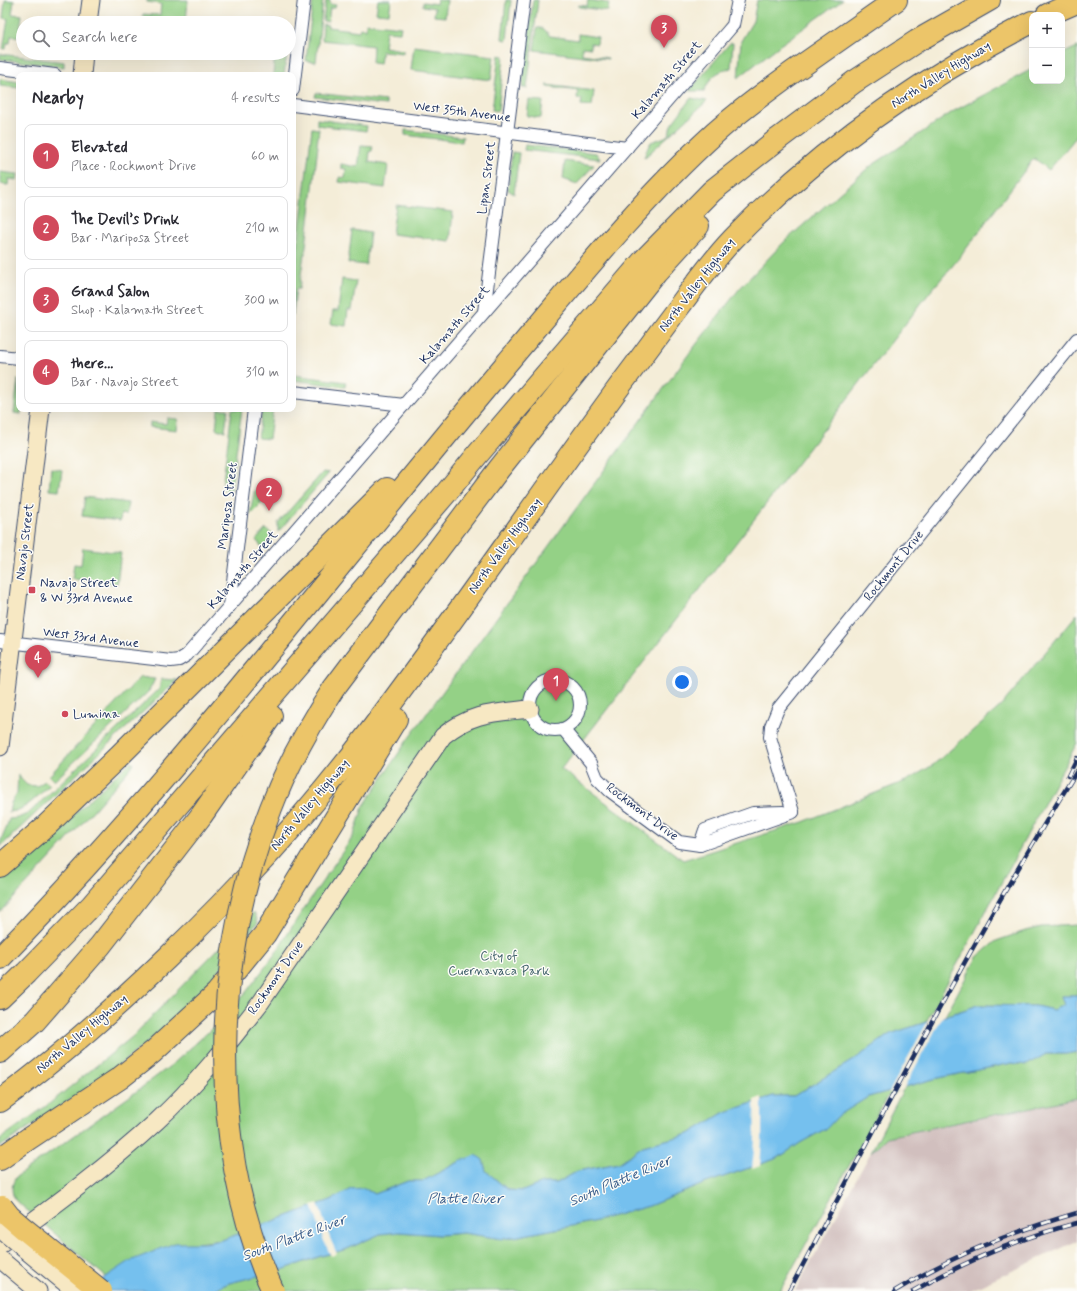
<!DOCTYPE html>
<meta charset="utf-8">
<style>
:root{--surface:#fff;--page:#f2f2f3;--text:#2b2b33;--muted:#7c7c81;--line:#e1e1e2;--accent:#d1495b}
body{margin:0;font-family:Mynerve,sans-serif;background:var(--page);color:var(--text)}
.controls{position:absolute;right:12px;top:12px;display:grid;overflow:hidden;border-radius:8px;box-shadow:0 4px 16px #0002}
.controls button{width:36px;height:36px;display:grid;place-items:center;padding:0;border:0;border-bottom:1px solid var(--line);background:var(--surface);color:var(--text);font:20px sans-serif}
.you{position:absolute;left:682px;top:682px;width:14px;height:14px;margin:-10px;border:3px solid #fff;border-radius:50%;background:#1a73e8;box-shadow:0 0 0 6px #1a73e833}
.badge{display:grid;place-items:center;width:26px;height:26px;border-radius:50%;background:var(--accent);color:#fff;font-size:13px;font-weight:700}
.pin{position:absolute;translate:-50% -33px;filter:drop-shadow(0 1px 2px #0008)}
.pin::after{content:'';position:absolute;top:21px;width:14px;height:12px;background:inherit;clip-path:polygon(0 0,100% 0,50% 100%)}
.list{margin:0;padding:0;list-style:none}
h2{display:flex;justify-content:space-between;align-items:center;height:52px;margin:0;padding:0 16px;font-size:17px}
h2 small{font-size:13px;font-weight:400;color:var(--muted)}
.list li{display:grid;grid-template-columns:26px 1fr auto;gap:12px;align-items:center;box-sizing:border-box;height:64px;margin:0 8px 8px;padding:0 8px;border:1px solid var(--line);border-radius:8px}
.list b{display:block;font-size:15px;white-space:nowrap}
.list p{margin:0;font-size:13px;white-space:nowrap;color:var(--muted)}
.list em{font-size:13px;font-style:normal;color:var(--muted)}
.icon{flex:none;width:22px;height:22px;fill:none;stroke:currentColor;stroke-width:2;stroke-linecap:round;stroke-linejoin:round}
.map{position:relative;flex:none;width:1077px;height:1291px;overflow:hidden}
.search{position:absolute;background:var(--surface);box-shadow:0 4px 16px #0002;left:16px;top:16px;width:280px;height:44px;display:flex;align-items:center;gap:10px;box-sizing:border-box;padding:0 14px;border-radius:22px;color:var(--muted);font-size:15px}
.panel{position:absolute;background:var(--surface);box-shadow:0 4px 16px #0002;left:16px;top:72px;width:280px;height:340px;border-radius:8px}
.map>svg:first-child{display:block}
</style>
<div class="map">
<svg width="1077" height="1291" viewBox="0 0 1077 1291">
<rect width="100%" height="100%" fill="#fdfcf7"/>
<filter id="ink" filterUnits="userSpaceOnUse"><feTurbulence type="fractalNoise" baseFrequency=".025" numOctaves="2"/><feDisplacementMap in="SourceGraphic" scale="8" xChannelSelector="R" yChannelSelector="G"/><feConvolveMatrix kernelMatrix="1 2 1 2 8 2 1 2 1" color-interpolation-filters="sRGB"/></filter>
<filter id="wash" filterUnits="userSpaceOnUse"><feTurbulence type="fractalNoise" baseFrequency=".012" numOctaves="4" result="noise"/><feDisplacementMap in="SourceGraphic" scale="16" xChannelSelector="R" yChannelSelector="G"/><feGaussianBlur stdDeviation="0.9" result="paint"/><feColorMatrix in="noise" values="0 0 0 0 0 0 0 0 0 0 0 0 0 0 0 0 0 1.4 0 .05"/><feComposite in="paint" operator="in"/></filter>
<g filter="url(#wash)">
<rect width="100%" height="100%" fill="#f4edd8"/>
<polygon fill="#d1bfbe" points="1077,1098 1077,1241 969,1291 795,1291 871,1152 887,1137"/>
<g fill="#94d186" stroke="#588072">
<polygon points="5,0 14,1 12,14 22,15 20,30 23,31 23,37 11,36 10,43 7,43 6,49 3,49 8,19 3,18"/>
<polygon points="147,0 188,0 186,22 143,17 143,14 160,15 161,4 147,2"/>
<polygon points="313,0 323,0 316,62 306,61"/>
<polygon points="326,0 330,0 330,4 336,5 335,8 330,8 328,22 323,21"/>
<polygon points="378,0 391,0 389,14 376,13"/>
<polygon points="437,0 447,0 445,17 434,16 435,8 423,6 423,2 436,4"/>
<polygon points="506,0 511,0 507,40 502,39"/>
<polygon points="533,0 538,0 527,88 522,88"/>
<polygon points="588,0 609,3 608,11 579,7 579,5 587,6"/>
<polygon points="757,0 843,0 780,45 738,78 741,41 753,21"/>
<polygon points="366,23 401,27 400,32 386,31 384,47 403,50 403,53 382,51 380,64 372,63 373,46 322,40 323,24 328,25 328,27 359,31 360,28 366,29"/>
<polygon points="537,28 543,28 550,36 578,40 578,34 598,37 597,44 591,43 591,48 582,47 582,54 608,58 608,59 534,50"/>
<path d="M730,43H733L731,68C715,72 711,77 704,91H689Z"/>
<polygon points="414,46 494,56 491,80 411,70"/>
<path d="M1077,47V136L1049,170L1034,158L960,257L930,292L561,769L683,860L803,822L908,780L933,765L1001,706L1077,614V743L926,1022L890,1034L858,1057L794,1096H773L723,1113L689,1134L643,1146L619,1163L578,1171L557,1183H542L523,1191L508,1190L486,1171L483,1160L461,1161L423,1181H408L375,1194L364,1188L351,1189L331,1200L222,1240L196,1243L115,1272L106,1277L15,1200C11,1191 11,1186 16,1177L133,1094L174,1063L206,1034L234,1007L247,991L275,954L299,916L354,835L363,807L406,742L688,355L740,288L785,241L868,168L954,111L1032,69V81H1062V54Z"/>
<polygon points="275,53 287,53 284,75 273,75"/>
<polygon points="0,54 64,62 64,67 0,59"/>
<polygon points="499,55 504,56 498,111 492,110"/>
<polygon points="0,79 19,82 19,88 0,86"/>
<polygon points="547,85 594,91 592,106 581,105 582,99 577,98 578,91 547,87"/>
<polygon points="316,93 386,101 386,105 315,97"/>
<polygon points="691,98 707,101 644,158 647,149 651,142 665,137 669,134 671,125"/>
<polygon points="529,100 543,101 541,118 527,116"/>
<polygon points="317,119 367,126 366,131 317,125"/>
<polygon points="312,128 319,129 317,145 318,146 305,254 304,254 299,289 296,289 293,315 293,285"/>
<polygon points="405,130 463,137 462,142 405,135"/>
<polygon points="361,145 373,146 372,151 370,151 369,162 388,165 385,188 339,182 340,177 345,178 346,169 341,168 341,164 358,167"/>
<polygon points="525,145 596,153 600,159 524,150"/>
<polygon points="512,152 519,153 514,194 508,190"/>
<polygon points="565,161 594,165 577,184 563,179"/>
<polygon points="0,172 18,174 17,180 9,179 8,185 0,184"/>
<polygon points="396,205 453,212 450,241 392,234"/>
<polygon points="352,230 370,233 366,265 348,263"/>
<polygon points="342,279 356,281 352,310 348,310 346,326 331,324 333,311 338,311"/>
<polygon points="293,375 346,382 345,387 293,380"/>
<polygon points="18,379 19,409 21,409 21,414 14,413"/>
<polygon points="218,409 228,409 225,431 216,429"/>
<polygon points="232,409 242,409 231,490 222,489"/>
<polygon points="262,409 273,409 269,439 258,438"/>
<polygon points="167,418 178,419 177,430 150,427 150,422 166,424"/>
<polygon points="51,468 62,470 59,491 49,490"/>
<polygon points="323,472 329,473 278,532 278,523"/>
<polygon points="263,485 261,504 250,515 254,491"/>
<polygon points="85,497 128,503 126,515 121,514 120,521 82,516"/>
<polygon points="266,529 274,536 266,546 261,546 256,540"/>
<polygon points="83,548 121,553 117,584 72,579 74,564 81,565"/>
<polygon points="140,677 155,679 149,691 54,781 49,776"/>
<path d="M162,679L177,680L0,847C0,838 7,828 9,819L18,818L29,813L154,694L159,689Z"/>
<polygon points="130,762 134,764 69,838 0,913 0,879 41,845"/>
<path d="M18,774L21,779L27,785L37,786L45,781L50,785C37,796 26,811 9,812L11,803L17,793Z"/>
<path d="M254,912L258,922C232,955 206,988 176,1017C123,1067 60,1106 0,1147V1139L49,1104L132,1037Z"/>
<polygon points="1077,925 1077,996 1061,996 1064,1005 1053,1010 1036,1006 979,1005 945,1016 977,957 996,941 1025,931 1041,927"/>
<polygon points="1077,1052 1077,1098 887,1137 871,1152 904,1088 887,1097 780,1291 211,1291 229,1283 282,1270 318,1257 347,1249 380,1234 399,1232 440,1235 463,1233 503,1239 592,1222 649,1206 703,1184 778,1158 800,1143 827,1128 839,1115 868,1097 934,1079 1012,1063 1027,1065 1046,1054 1066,1054"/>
</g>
<polygon fill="#74c0ee" stroke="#4878a6" points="1061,996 1077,996 1077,1052 1066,1054 1046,1054 1027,1065 1012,1063 934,1079 868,1097 838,1116 827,1128 800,1143 778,1158 703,1184 649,1206 592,1222 503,1239 463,1233 440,1235 399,1232 380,1234 347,1249 318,1257 282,1270 229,1283 211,1291 87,1291 106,1277 130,1261 175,1243 205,1243 222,1240 331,1200 351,1189 364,1188 375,1194 408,1181 423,1181 461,1161 476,1155 483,1160 486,1171 508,1190 523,1191 542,1183 557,1183 578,1171 619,1163 643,1146 689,1134 723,1113 773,1096 794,1096 858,1057 890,1034 979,1005 1036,1006 1053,1010 1064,1005"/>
<g fill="#f4edd8">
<polygon points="944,1014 903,1090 888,1094 929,1019"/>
<polygon points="762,1097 762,1139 760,1166 752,1169 755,1141 754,1100"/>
<polygon points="318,1203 330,1238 337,1254 331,1256 323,1239 312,1205"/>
</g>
</g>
<g filter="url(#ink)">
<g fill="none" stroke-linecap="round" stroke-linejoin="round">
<g stroke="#3c4c70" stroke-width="14">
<g id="street">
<polyline points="0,68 55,75"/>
<polyline points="293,90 304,0"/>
<polyline points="293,105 627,148"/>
<polyline points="484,312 524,0"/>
<polyline points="0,356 19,358"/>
<polyline points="293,392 404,405"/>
<polyline points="230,606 254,409"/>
<polyline points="0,641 171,661 179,660 187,655 728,31 733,25 738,0"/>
<circle cx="555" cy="705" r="25"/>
<polyline points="563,729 591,763 597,778 610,791 679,842 700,845 793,812"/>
<polyline points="793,812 770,737 771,726 778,709 1077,339"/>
<polyline points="700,845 705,830 753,813 783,812"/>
</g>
</g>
<g stroke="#3c4c70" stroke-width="19">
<g id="secondary">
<polyline points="88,23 91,0"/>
<polyline points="82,75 84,53"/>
<polyline points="0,747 41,409"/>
<path d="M0,1245C54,1206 108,1166 157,1121C196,1085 229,1043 261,1002L443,736C472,712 495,713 530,709"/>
<polyline points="0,1259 38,1291"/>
</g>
</g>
<g stroke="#3c4c70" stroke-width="24">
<g id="highway">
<polyline points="1047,15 1077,2"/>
<polyline points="334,688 499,469 656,272 698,226"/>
<polyline points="0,866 46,826 120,755 387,489"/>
<path d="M0,958C182,772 338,562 506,364C573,285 638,203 715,133C739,111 767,91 793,72C827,48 862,24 896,0"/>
<polyline points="0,998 26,973 92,905 447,492 478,454 644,260 712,191 778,139 854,82 917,41 989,0"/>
<polyline points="0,1052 35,1021 100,946 201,816 271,716"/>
<path d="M0,1101C59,1058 114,1009 167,958C240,888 308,814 369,733C456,618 537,499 622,383C642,357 661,330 681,304C697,282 714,259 733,239C819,150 922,78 1032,22"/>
<polyline points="0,1159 28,1139 120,1078 153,1052 217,993 265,934 396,719"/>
</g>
</g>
<use href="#street" stroke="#fff" stroke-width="12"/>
<use href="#secondary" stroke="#f7e8c3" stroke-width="17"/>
<use href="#highway" stroke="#ecc569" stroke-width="22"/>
<g stroke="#1b2f5e" stroke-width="4.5">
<g id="rail">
<polyline points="1068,776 1077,758"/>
<path d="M789,1291C882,1116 972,939 1077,771"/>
<path d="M895,1291C953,1255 1012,1232 1077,1213"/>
<path d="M913,1291C964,1262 1019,1238 1077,1223"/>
</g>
</g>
<use href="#rail" stroke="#fdfcf7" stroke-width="3" stroke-dasharray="9" stroke-linecap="butt"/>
<g stroke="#3c4c70" stroke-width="19" stroke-linecap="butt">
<polyline id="secondary-bridge" points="0,1229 75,1291"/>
</g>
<g stroke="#3c4c70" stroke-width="24" stroke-linecap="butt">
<g id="highway-bridge">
<polyline points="2,1207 9,1216 23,1228 101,1291"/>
<path d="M273,1291C206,1144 213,957 271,808C287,766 309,726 334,688"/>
</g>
</g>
<use href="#secondary-bridge" stroke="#f7e8c3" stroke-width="17"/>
<use href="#highway-bridge" stroke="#ecc569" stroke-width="22"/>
</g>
</g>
<g fill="#d1495b" stroke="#fdfcf7" stroke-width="1.5">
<rect x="28" y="586" width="8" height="8" rx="2"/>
<circle cx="65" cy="714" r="4"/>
</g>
<g text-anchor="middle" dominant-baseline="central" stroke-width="3" stroke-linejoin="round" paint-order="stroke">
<g font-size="13" fill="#1b2f5e" stroke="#fdfcf7">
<text transform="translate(941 75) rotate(-32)">North Valley Highway</text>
<text transform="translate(667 80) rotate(-49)">Kalamath Street</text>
<text transform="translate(462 112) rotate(7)">West 35th Avenue</text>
<text transform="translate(487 178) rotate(-83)">Lipan Street</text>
<text transform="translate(697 285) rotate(-52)">North Valley Highway</text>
<text transform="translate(455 325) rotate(-49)">Kalamath Street</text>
<text transform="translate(228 506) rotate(-83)">Mariposa Street</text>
<text transform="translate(25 542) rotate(-83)">Navajo Street</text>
<text transform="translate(505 546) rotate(-54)">North Valley Highway</text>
<text transform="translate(894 566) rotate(-51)">Rockmont Drive</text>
<text transform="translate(243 570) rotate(-49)">Kalamath Street</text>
<text transform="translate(91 638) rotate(7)">West 33rd Avenue</text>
<text transform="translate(310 805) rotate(-50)">North Valley Highway</text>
<text transform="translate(642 812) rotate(37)">Rockmont Drive</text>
<text transform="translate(276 978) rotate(-55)">Rockmont Drive</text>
<text transform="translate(82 1034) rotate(-40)">North Valley Highway</text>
</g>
<g font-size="13" fill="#1b2f5e" stroke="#fdfcf7" text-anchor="start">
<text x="40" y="583">Navajo Street<tspan x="40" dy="15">&amp; W 33rd Avenue</tspan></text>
<text x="73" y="714">Lumina</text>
</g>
<g font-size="13" fill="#3f606a" stroke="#fdfcf7">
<text x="499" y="956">City of<tspan x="499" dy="15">Cuernavaca Park</tspan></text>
</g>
<g font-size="14" font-style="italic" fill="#365a89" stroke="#fdfcf7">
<text transform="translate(620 1181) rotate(-23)">South Platte River</text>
<text x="465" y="1199">Platte River</text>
<text transform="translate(294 1238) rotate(-20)">South Platte River</text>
</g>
</g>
</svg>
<div class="controls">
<button>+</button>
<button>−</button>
</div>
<div class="you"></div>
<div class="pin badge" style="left:556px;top:701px">1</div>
<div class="pin badge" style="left:269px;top:511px">2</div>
<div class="pin badge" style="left:664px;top:48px">3</div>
<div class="pin badge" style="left:38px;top:678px">4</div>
<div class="search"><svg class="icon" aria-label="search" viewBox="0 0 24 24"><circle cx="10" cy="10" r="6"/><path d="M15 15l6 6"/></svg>Search here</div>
<section class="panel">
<h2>Nearby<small>4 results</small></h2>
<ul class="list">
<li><span class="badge">1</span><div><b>Elevated</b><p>Place · Rockmont Drive</p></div><em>60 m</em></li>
<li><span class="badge">2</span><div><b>The Devil’s Drink</b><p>Bar · Mariposa Street</p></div><em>210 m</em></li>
<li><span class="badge">3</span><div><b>Grand Salon</b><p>Shop · Kalamath Street</p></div><em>300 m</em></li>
<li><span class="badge">4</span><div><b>there...</b><p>Bar · Navajo Street</p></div><em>310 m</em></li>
</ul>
</section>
</div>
